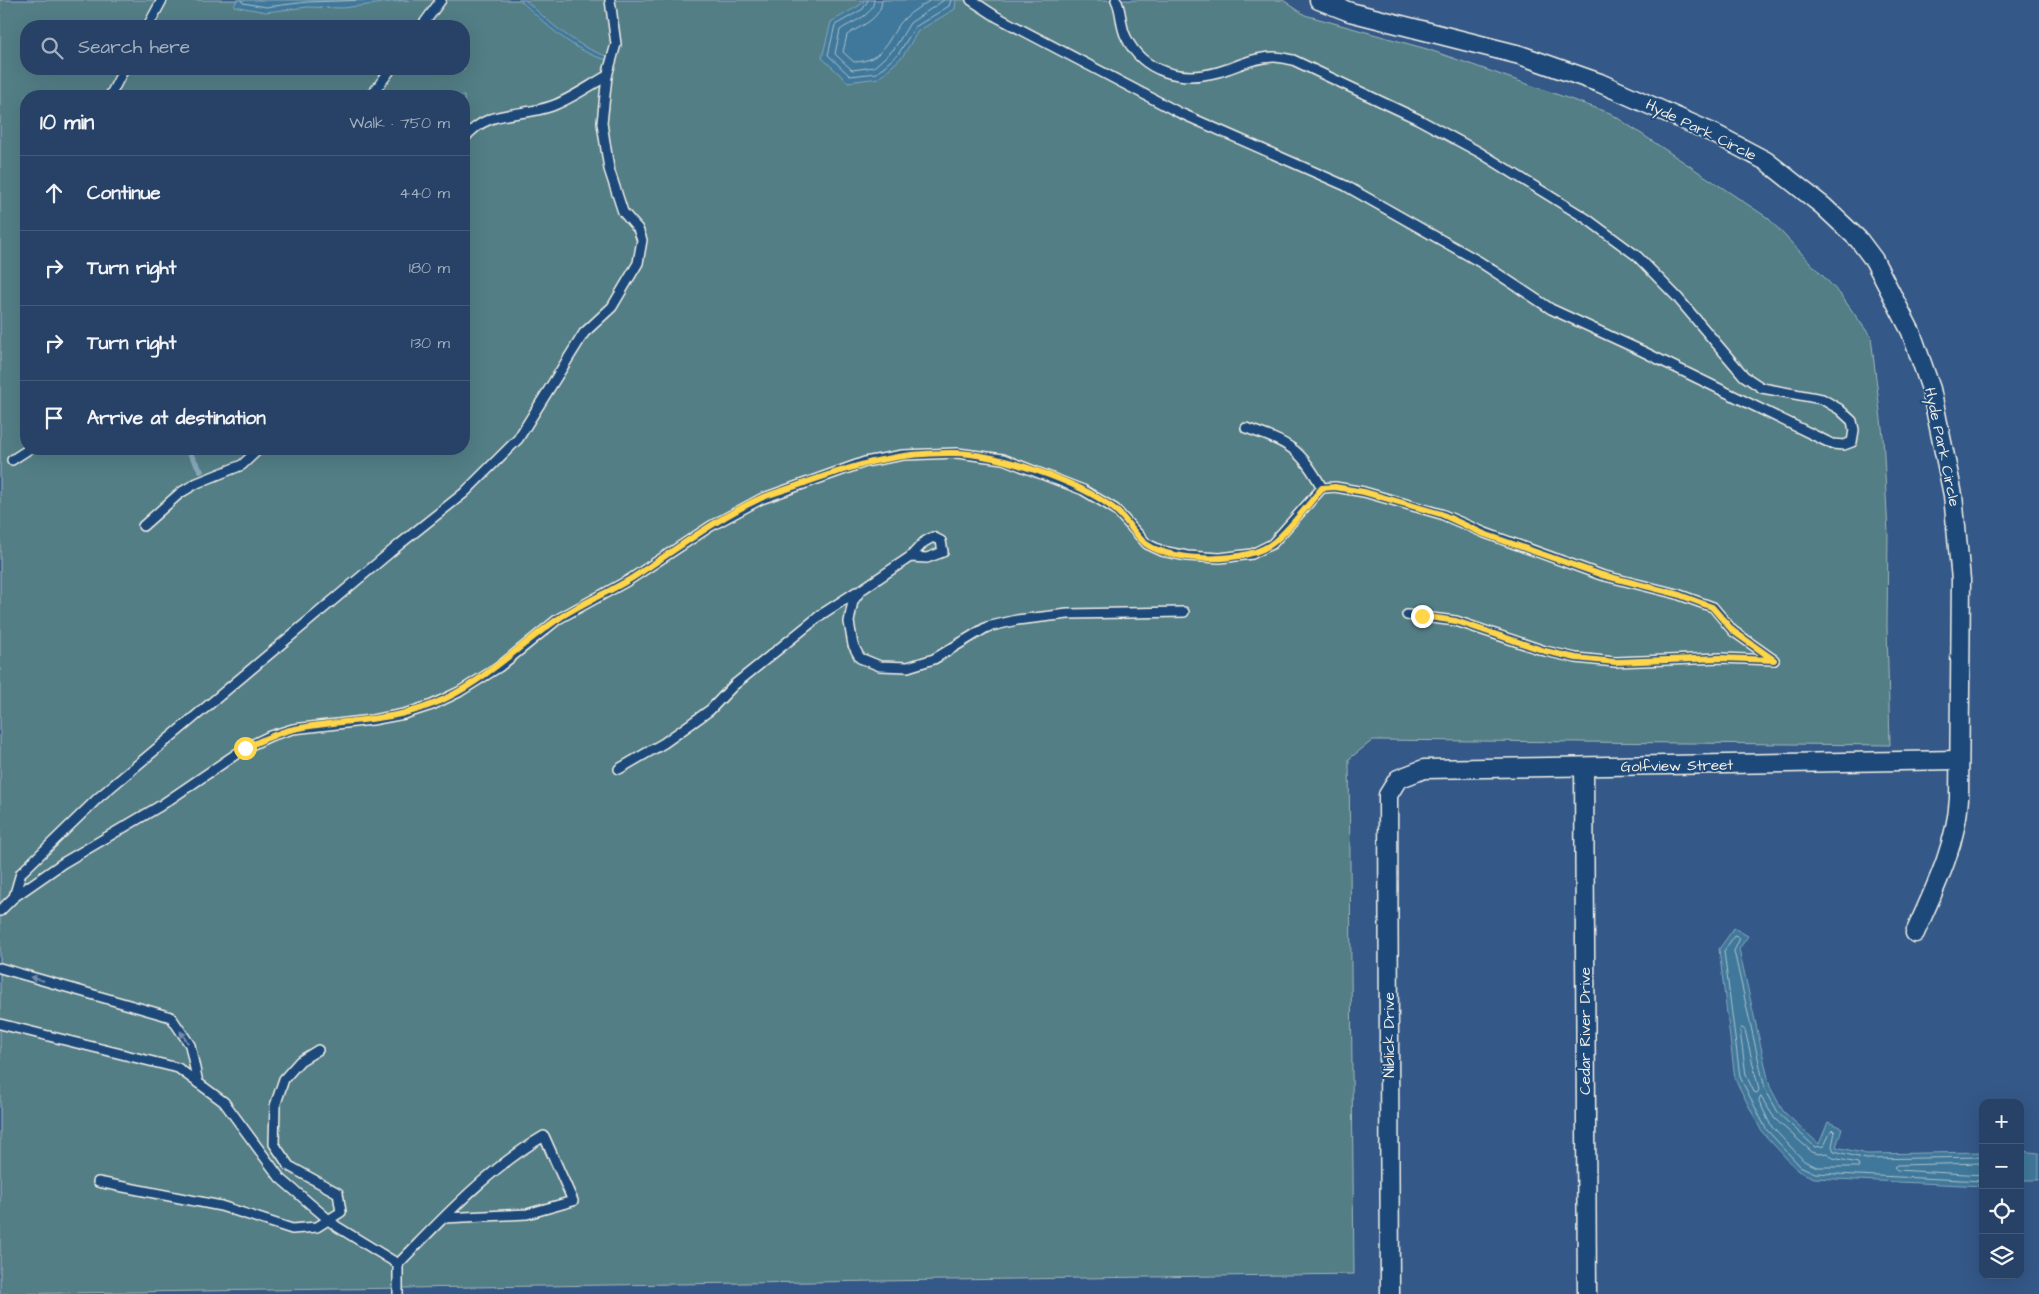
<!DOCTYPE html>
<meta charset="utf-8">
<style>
:root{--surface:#274266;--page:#2f496c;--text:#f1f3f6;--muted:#a4b0bf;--line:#435b7a}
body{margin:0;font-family:"Architects Daughter",sans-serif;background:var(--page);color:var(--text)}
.controls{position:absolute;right:15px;bottom:15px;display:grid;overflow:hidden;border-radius:10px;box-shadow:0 5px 20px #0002}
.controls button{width:45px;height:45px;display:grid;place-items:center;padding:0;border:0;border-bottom:1px solid var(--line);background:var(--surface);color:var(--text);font:25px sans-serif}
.stop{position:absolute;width:15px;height:15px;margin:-11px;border:4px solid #ffd54a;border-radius:50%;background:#fff}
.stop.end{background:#ffd54a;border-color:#fff;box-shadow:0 1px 5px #0008}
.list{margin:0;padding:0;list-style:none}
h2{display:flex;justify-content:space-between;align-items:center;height:65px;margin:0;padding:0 20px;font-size:21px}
h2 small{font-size:16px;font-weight:400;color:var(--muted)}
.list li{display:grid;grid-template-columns:32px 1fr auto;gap:15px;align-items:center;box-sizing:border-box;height:75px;padding:0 20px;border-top:1px solid var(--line)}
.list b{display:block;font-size:19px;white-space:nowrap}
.list em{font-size:16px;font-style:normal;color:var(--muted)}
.icon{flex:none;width:28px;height:28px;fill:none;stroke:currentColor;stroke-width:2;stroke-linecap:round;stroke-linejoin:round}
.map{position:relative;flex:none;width:2039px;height:1294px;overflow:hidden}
.search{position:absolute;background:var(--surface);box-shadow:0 5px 20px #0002;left:20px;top:20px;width:450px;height:55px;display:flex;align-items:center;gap:12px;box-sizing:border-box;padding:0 18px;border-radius:20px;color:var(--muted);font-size:19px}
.panel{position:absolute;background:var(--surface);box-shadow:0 5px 20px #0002;left:20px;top:90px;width:450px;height:365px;border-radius:20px}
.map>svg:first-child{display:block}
</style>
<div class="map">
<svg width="2039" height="1294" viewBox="0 0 2039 1294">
<rect width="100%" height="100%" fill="#345888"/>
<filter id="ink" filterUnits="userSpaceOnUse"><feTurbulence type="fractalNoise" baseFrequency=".02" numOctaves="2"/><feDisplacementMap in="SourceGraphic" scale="10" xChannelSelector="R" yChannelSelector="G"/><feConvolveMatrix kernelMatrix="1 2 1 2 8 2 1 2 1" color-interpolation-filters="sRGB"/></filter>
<g filter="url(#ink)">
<path fill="#527e86" stroke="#a3b8b7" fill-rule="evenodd" d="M0,0H1283L1305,15L1427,49L1610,113L1768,218L1840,294L1871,337L1883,436L1888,533L1887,626L1890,745L1373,740L1349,759L1354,1274L0,1294ZM26,26H464V69H26ZM26,96H464V449H26Z"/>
<g fill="#40789b" stroke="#88a8ba">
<polygon points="237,0 407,0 343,8 307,7 266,12 234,6"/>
<path d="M520,0H525C549,22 577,48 610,57L608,60C575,53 544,23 520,0Z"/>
<polygon points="865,0 956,0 955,9 918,31 903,56 879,78 848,82 822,58 831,22 860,5"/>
<polygon points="1734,928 1748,936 1739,949 1770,1087 1783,1111 1819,1144 1828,1122 1842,1128 1836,1147 1867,1154 1983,1152 1983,1186 1814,1178 1798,1171 1762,1132 1735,1079 1719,949"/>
<polygon points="2020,1151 2039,1153 2039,1180 2020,1180"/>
</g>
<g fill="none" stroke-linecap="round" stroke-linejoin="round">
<g stroke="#acc1c9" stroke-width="1">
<polyline points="241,0 243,3 266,7 307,2 370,0"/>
<polyline points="868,0 863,9 835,25 828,55 850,76 877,73 899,53 915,27 949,6 951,0"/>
<path d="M874,0C873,17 852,21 840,30L835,54L852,70L874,67L894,49L910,23L944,0"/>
<path d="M882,0C881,20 861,25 847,35L843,52L854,62C887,61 886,37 905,18C912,11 923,5 931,0"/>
<polygon points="1742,1028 1745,1030 1759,1090 1757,1093 1754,1092 1746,1075 1740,1031"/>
<polygon points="1761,1097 1775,1119 1812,1152 1819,1154 1827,1153 1833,1158 1858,1163 1859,1167 1817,1167 1804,1161 1771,1126 1759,1101"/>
<polyline points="1983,1157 1866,1159 1834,1151 1832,1146 1835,1132 1832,1129 1824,1146 1815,1147 1779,1114 1765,1089 1734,951 1740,938 1734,936 1724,951 1740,1077 1766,1129 1800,1166 1815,1173 1983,1181"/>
<polyline points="1983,1163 1897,1165 1894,1167 1897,1170 1983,1175"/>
</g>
<polyline stroke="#88a8ba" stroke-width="5.5" points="187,449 201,471"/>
<g stroke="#f4f1e8" stroke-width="12">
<g id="service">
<path d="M971,0L997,17L1178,112L1346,186L1480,262L1551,309L1642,351L1832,444L1844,445L1852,442L1854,430L1852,421L1839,409L1822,399L1762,388L1744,376L1677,297L1637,256L1587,219L1479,152L1418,119L1293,60C1287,59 1280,57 1274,57C1254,57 1236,67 1218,72C1182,82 1143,73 1126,37C1120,26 1122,11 1116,0"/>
<polyline points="148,26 162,0"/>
<polyline points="422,26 441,0"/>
<polyline points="110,96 124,69"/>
<polyline points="371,96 391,69"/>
<path d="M464,139C488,108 518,118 552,106C571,99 589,86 607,76"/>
<polyline points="12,460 29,449"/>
<polyline points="1322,488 1335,487 1364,492 1441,514 1485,533 1601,575 1677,594 1713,607 1733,631 1774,660"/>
<polyline points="143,526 180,493 197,483 242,465 259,449"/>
<polyline points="910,557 924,542 933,537 941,541 943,552 927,558 910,557 861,590 853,601 849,622 853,645 860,658 880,666 908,667 934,659 987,627 1017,620 1068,614 1184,612"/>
<polyline points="1407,615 1456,621 1545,651 1576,658 1615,662 1720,658 1774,660"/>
<polyline points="619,769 664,743 710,710 734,685 822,614 856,592"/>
<polyline points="14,897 21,873 98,798 400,544 464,493 518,439 584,333 612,307 638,263 642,240 638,229 623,212 609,169 602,123 607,76 616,44 610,0"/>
<path d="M0,911L14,897L63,863L160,806L245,748L270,736L293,729L372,720L404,714L432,705L459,692L499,667L558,619L629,580L711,526L761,499L865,462L903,455L957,453L1003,459L1083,490L1115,509L1147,544L1162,551L1187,556L1220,558L1252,554L1272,544L1322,488C1300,447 1288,443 1246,428"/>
<polyline points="0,968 171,1017 190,1045 198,1083"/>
<polyline points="0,1024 178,1068 224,1102 280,1178 336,1226 398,1264 398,1294"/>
<polyline points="98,1182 221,1206 292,1229 317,1227 341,1212 338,1193 289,1166 274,1144 275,1106 284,1079 300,1061 318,1050"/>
<path d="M398,1264C444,1217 488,1169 544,1136L573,1201L527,1214L444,1218"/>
</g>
</g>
<g stroke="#f4f1e8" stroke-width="21">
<g id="minor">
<path d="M1319,0L1350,12L1520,55L1600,83L1715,134L1766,161L1823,206L1859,240L1874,260L1911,332L1931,389L1953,495L1961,580L1959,799C1956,847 1934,890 1915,933"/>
<polyline points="1584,767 1587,1294"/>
<polyline points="1390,1294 1388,795 1398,779 1424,769 1958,760"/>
</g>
</g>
<use href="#service" stroke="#1f4a7a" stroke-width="9"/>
<use href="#minor" stroke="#1f4a7a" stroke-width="18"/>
</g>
<defs><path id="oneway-solid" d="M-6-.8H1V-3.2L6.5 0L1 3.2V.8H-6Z" transform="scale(1.25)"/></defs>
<g fill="#748da6">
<use href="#oneway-solid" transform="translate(37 979) rotate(-164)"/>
<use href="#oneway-solid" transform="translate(184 1037) rotate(-124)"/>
</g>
</g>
<g fill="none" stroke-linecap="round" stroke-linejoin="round" filter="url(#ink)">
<path stroke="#ffd54a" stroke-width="6" d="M245,748C260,741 274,734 290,730C337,719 387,723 433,704C482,684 515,648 558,619C581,603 608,593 632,578C674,551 715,519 761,498C776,492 792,488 807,482C859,464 898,452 955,453C998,454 1078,481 1113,508C1126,517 1133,534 1146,544C1173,563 1249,564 1274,542C1292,527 1307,506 1322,488L1335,487L1364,492L1441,514L1484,534L1602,575L1677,594L1712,607L1733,631L1774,660L1720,658L1615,662L1576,658L1545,651L1456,621L1422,616"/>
</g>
<g text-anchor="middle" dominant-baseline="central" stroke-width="4" stroke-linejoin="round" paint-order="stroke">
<g font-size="15" fill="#f4f1e8" stroke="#1f4a7a">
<text transform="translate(1701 130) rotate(26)">Hyde Park Circle</text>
<text transform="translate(1942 447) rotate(78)">Hyde Park Circle</text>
<text transform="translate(1677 766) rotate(-1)">Golfview Street</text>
<text transform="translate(1585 1031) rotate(-90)">Cedar River Drive</text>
<text transform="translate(1389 1035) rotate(-90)">Niblick Drive</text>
</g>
</g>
</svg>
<div class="controls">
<button>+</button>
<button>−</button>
<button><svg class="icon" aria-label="locate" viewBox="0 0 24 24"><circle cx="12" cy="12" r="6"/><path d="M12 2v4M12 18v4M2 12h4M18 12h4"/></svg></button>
<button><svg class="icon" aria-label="layers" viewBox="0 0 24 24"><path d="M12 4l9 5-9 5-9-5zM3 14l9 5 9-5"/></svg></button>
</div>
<div class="stop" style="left:245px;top:748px"></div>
<div class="stop end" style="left:1422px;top:616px"></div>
<div class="search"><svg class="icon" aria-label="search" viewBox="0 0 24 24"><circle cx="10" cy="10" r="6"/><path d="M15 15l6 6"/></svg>Search here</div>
<section class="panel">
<h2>10 min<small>Walk · 750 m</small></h2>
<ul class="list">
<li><svg class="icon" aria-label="ahead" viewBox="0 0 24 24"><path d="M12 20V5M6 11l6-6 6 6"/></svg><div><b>Continue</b></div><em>440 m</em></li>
<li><svg class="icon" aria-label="right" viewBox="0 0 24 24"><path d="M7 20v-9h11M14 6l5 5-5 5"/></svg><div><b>Turn right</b></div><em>180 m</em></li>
<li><svg class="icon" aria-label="right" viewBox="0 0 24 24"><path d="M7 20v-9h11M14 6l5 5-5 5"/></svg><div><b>Turn right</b></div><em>130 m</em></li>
<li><svg class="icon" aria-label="arrive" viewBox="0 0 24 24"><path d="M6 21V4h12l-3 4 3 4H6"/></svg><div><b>Arrive at destination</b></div></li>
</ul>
</section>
</div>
